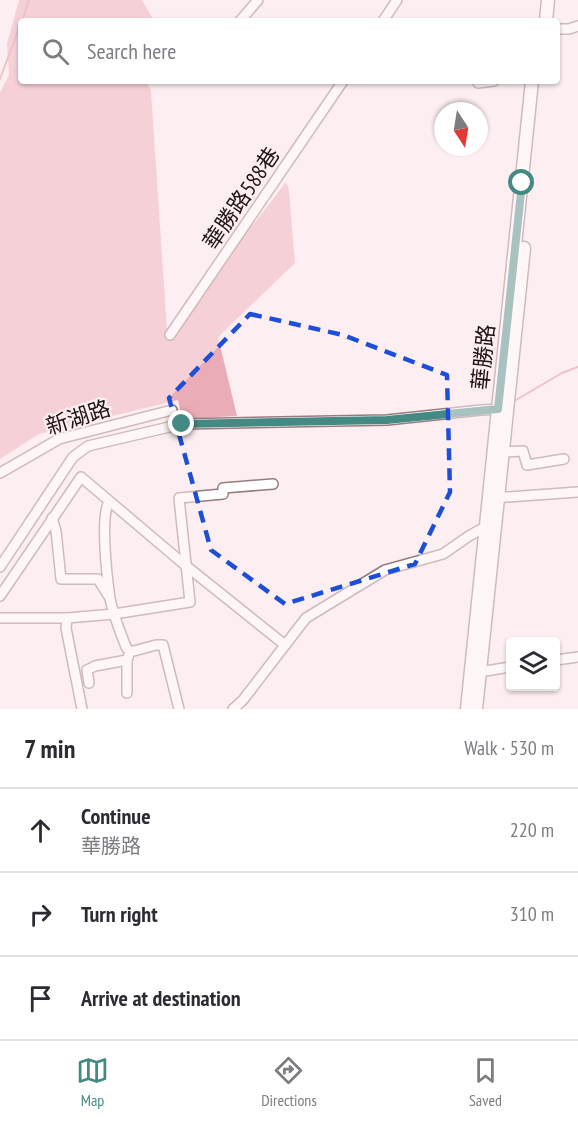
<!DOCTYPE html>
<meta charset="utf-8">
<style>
:root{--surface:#fff;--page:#f7f7f7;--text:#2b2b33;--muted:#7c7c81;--line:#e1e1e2;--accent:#448a83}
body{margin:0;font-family:"PT Sans Narrow","Noto Sans TC",sans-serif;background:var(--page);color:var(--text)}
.controls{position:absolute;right:18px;bottom:18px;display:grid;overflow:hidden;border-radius:6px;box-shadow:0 2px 4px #0004}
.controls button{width:54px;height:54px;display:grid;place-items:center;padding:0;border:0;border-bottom:2px solid var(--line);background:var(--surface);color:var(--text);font:30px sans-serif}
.compass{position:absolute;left:434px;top:102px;width:54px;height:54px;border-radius:50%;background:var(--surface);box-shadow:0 2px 4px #0004;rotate:168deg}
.stop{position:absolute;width:18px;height:18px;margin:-14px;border:4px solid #448a83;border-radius:50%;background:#fff}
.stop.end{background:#448a83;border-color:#fff;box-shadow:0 2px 6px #0008}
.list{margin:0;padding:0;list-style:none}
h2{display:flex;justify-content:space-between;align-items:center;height:78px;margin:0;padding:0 24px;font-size:26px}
h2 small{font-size:20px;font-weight:400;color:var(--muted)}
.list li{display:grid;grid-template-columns:39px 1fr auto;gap:18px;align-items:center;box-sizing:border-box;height:84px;padding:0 24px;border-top:2px solid var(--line)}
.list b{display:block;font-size:22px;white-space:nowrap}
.list p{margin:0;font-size:20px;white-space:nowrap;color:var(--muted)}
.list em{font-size:20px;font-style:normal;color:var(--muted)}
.icon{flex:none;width:33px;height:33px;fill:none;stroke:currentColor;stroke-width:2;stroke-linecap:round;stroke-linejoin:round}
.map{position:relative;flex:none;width:578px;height:709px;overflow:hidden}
.search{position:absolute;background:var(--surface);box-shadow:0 2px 4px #0004;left:18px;right:18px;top:18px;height:66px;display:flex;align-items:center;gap:15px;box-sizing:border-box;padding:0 21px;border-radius:6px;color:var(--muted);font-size:22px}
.sheet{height:330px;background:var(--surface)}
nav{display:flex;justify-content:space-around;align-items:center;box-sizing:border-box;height:84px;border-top:2px solid var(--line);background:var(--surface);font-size:16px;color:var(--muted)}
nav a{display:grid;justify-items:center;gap:3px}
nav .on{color:var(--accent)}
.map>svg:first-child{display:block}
</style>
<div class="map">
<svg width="578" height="709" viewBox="0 0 578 709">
<rect width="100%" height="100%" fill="#fdeff1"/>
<polygon fill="#eaadb8" points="19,0 142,0 154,21 21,21 21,81 151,81 147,83 151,91 167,330 177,323 286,182 289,190 295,263 218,337 237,416 182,419 178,400 39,434 0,459 0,93 9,75 7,44"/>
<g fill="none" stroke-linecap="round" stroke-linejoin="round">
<g stroke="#dd8a9b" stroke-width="2">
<polyline points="22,21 29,0"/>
<polyline points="0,79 21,23"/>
<polyline points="516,400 562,373 578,367"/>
</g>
<g stroke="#987a7f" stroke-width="12">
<g id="minor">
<polyline points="240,21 258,0"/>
<polyline points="383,21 397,0"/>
<polyline points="557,29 569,29 578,26"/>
<polyline points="478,83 494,81"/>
<polyline points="170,335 343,81"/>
<polyline points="503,452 523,451 527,465 564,459"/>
<polyline points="0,473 59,439 172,410"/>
<polyline points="494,498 578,492"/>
<path d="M109,501C100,518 107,577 110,598C113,615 120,631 126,647L130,652"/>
<polyline points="52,518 56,531 61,579 98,579 108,595"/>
<polyline points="0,567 73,457 88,446 182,424 387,420 481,410 502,409"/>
<polyline points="0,596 81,477 185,565 285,645"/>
<polyline points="0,618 67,618 114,614 190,602 179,498 223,494 223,488 273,484"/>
<polyline points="67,618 66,628 82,709"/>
<polyline points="556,660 578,657"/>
<polyline points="474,671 480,672 510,667"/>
<polyline points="89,683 87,670 95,666 127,660"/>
<polyline points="127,693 127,660 130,652 156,645 163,645 179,709"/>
<polyline points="233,709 243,700 306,618 385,570 443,554 469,536 485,527 489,527"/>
</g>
</g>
<g stroke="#987a7f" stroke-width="15">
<g id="major">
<polyline points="546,21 548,0"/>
<polyline points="467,709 532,81"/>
<polyline points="476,709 524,248"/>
</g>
</g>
<use href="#minor" stroke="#fff" stroke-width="9"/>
<use href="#major" stroke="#fff" stroke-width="12"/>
</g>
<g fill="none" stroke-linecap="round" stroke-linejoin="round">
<polyline stroke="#448a83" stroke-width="8" points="182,424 387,420 498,409 522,183"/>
</g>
<path d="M0 0H578V709H0ZM250,314L343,335L447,375L450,492L415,564L285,604L211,550L169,398Z" fill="#fdeff1" fill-opacity=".55" fill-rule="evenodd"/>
<path fill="none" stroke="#1d4ed8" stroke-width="4.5" stroke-dasharray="12 8" stroke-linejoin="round" d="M250,314L343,335L447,375L450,492L415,564L285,604L211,550L169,398Z"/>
<g text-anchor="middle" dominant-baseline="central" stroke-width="4.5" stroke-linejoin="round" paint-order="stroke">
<g font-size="22" fill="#1e1315" stroke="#fdeff1">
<text transform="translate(241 198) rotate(-56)">華勝路588巷</text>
<text transform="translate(483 357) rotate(-84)">華勝路</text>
<text transform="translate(78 417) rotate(-18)">新湖路</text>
</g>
</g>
</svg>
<div class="controls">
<button><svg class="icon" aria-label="layers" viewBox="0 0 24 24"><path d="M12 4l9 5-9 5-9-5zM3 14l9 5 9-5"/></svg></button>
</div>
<svg class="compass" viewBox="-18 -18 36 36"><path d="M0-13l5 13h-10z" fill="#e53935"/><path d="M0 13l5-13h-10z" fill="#7c7c81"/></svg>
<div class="stop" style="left:522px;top:183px"></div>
<div class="stop end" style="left:182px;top:424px"></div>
<div class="search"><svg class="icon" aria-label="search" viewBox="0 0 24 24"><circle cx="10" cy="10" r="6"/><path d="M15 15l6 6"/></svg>Search here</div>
</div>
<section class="sheet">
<h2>7 min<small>Walk · 530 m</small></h2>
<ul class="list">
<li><svg class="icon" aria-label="ahead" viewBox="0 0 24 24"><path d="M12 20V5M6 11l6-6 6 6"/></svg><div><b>Continue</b><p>華勝路</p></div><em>220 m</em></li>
<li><svg class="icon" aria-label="right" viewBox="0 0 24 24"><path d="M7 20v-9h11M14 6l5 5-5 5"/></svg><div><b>Turn right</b></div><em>310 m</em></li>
<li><svg class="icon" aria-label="arrive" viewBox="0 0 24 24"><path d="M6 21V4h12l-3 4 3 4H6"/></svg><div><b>Arrive at destination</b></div></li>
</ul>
</section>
<nav>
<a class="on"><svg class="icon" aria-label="map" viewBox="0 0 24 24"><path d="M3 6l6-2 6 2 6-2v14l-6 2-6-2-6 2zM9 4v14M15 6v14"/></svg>Map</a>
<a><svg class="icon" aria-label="directions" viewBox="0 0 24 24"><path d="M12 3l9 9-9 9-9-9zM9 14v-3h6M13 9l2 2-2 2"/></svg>Directions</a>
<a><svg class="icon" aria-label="saved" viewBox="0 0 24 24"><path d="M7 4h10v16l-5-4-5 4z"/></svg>Saved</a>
</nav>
